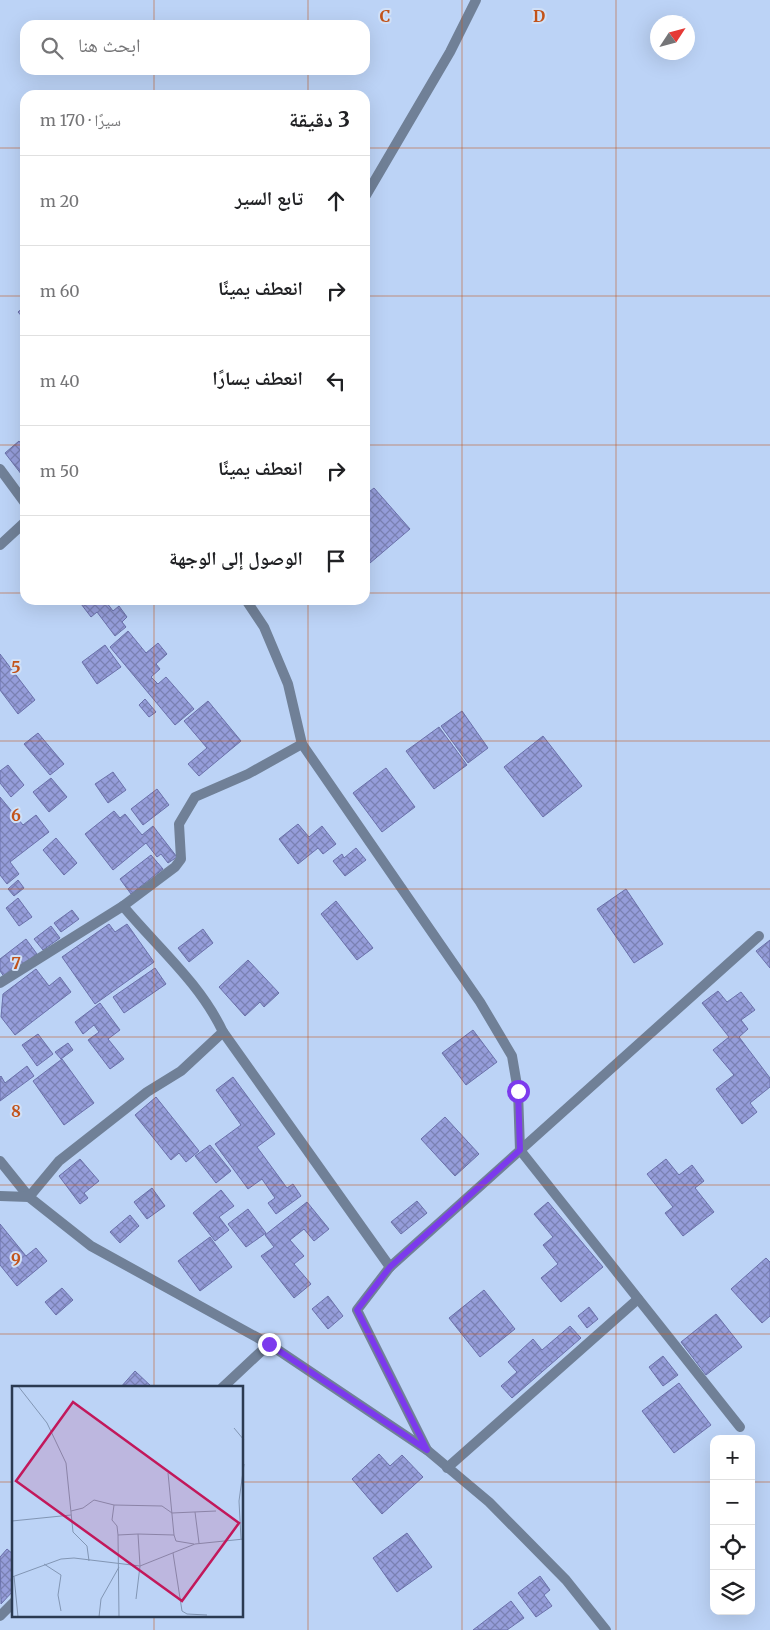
<!DOCTYPE html>
<html lang="ar">
<meta charset="utf-8">
<style>
:root{--surface:#fff;--page:#f6f6f6;--text:#202124;--muted:#757577;--line:#e0e0e0}
body{margin:0;font-family:Merriweather,"Noto Naskh Arabic",serif;background:var(--page);color:var(--text);direction:rtl}
.controls{position:absolute;right:15px;bottom:15px;display:grid;overflow:hidden;border-radius:10px;box-shadow:0 5px 20px #0002}
.controls button{width:45px;height:45px;display:grid;place-items:center;padding:0;border:0;border-bottom:1px solid var(--line);background:var(--surface);color:var(--text);font:25px sans-serif}
.compass{position:absolute;left:650px;top:15px;width:45px;height:45px;border-radius:50%;background:var(--surface);box-shadow:0 5px 20px #0002;rotate:54deg}
.stop{position:absolute;width:15px;height:15px;margin:-11px;border:4px solid #7c3aed;border-radius:50%;background:#fff}
.stop.end{background:#7c3aed;border-color:#fff;box-shadow:0 1px 5px #0008}
.list{margin:0;padding:0;list-style:none}
h2{display:flex;justify-content:space-between;align-items:center;height:65px;margin:0;padding:0 20px;font-size:21px}
h2 small{font-size:16px;font-weight:400;color:var(--muted)}
.list li{display:grid;grid-template-columns:32px 1fr auto;gap:15px;align-items:center;box-sizing:border-box;height:90px;padding:0 20px;border-top:1px solid var(--line)}
.list b{display:block;font-size:19px;white-space:nowrap}
.list em{font-size:16px;font-style:normal;color:var(--muted)}
.icon{flex:none;width:28px;height:28px;fill:none;stroke:currentColor;stroke-width:2;stroke-linecap:round;stroke-linejoin:round}
.map{position:relative;flex:none;width:770px;height:1630px;overflow:hidden;direction:ltr}
.search{position:absolute;background:var(--surface);box-shadow:0 5px 20px #0002;left:20px;top:20px;width:350px;height:55px;display:flex;align-items:center;gap:12px;box-sizing:border-box;padding:0 18px;border-radius:15px;color:var(--muted);font-size:19px}
.panel{position:absolute;background:var(--surface);box-shadow:0 5px 20px #0002;left:20px;top:90px;width:350px;height:515px;border-radius:15px;direction:rtl}
.map>svg:first-child{display:block}
</style>
<div class="map">
<svg width="770" height="1630" viewBox="0 0 770 1630">
<defs>
<pattern id="building-cross-hatch" width="8" height="8" patternUnits="userSpaceOnUse" patternTransform="scale(1.25)"><rect width="8" height="8" fill="#959dda"/><path d="M0 0l8 8M0 8l8-8" fill="none" stroke="#7a81b3"/></pattern>
</defs>
<rect width="100%" height="100%" fill="#bcd3f6"/>
<g fill="url(#building-cross-hatch)" stroke="#6a70aa">
<polygon points="25,306 25,320 18,312"/>
<polygon points="19,441 25,449 25,479 5,453"/>
<polygon points="374,488 410,529 370,563 365,557 365,495"/>
<polygon points="78,600 110,600 107,603 113,611 119,606 127,617 122,622 126,627 115,636 97,612 91,617"/>
<polygon points="128,631 146,653 158,643 167,654 156,664 160,669 151,677 158,684 166,677 194,709 175,725 110,647"/>
<polygon points="105,645 121,667 97,684 82,662"/>
<polygon points="0,654 35,700 18,714 0,690"/>
<polygon points="145,699 156,712 149,717 139,705"/>
<polygon points="208,701 241,741 199,776 188,764 207,748 184,721"/>
<polygon points="462,711 488,748 468,763 441,726"/>
<polygon points="439,727 467,765 434,789 406,751"/>
<polygon points="38,733 64,764 50,775 24,744"/>
<polygon points="543,736 582,786 543,817 504,767"/>
<polygon points="8,765 24,785 11,797 0,783 0,771"/>
<polygon points="386,768 415,807 382,832 353,793"/>
<polygon points="113,772 126,790 108,803 95,784"/>
<polygon points="51,778 67,797 49,812 33,792"/>
<polygon points="157,789 169,805 143,825 131,809"/>
<polygon points="0,797 23,825 36,815 49,832 10,862 19,874 7,884 0,875"/>
<polygon points="114,811 120,818 125,814 142,835 153,826 177,857 168,863 161,854 157,857 146,843 113,870 85,834"/>
<polygon points="298,824 309,837 322,826 336,844 323,854 318,848 298,864 279,839"/>
<polygon points="56,838 77,863 64,875 43,850"/>
<polygon points="356,848 366,860 345,876 333,861 342,854 344,858"/>
<polygon points="151,855 163,869 131,894 120,879"/>
<polygon points="18,880 24,888 14,896 8,889"/>
<polygon points="626,889 663,944 634,963 597,909"/>
<polygon points="18,898 32,917 19,926 6,908"/>
<polygon points="336,901 373,948 357,960 321,914"/>
<polygon points="72,910 79,919 61,932 54,923"/>
<polygon points="109,924 115,932 127,924 154,962 95,1004 62,957"/>
<polygon points="51,926 60,938 43,950 34,939"/>
<polygon points="203,929 213,943 189,962 178,948"/>
<polygon points="26,939 37,954 5,978 0,971 0,959"/>
<polygon points="770,940 770,968 756,951"/>
<polygon points="248,960 279,993 264,1007 260,1002 245,1016 219,987"/>
<polygon points="155,968 166,984 124,1013 113,997"/>
<polygon points="36,969 49,986 60,977 71,992 15,1035 1,1017 3,994"/>
<polygon points="718,991 727,1002 741,992 755,1010 741,1020 748,1029 739,1037 770,1078 770,1087 750,1103 757,1112 742,1124 716,1089 734,1075 713,1050 729,1037 702,1003"/>
<polygon points="100,1003 120,1030 108,1039 124,1059 110,1069 88,1040 99,1032 94,1025 83,1034 75,1022"/>
<polygon points="473,1030 497,1062 466,1085 442,1053"/>
<polygon points="38,1034 53,1054 37,1066 22,1045"/>
<polygon points="68,1043 73,1050 61,1059 55,1052"/>
<polygon points="62,1059 94,1103 64,1125 33,1081"/>
<polygon points="27,1066 34,1076 0,1101 0,1077 1,1076 5,1083"/>
<polygon points="233,1077 275,1134 257,1147 287,1188 293,1184 301,1196 276,1214 268,1203 275,1198 262,1179 248,1189 215,1144 241,1125 216,1090"/>
<polygon points="156,1097 199,1151 186,1162 179,1153 171,1160 135,1115"/>
<polygon points="445,1117 479,1154 455,1176 421,1139"/>
<polygon points="210,1145 231,1171 216,1183 195,1156"/>
<polygon points="80,1159 99,1181 84,1193 88,1198 80,1204 59,1176"/>
<polygon points="666,1159 679,1175 692,1165 704,1181 695,1188 714,1212 683,1236 665,1213 673,1207 647,1174"/>
<polygon points="152,1188 165,1206 147,1219 134,1202"/>
<polygon points="221,1190 234,1206 219,1217 229,1230 215,1241 193,1213"/>
<polygon points="417,1201 427,1213 401,1234 391,1222"/>
<polygon points="307,1202 329,1229 314,1241 304,1229 290,1240 304,1256 294,1264 311,1284 294,1298 261,1256 274,1247 265,1235"/>
<polygon points="548,1202 603,1267 561,1302 541,1278 558,1264 543,1245 553,1237 534,1214"/>
<polygon points="248,1209 266,1233 246,1247 228,1224"/>
<polygon points="130,1215 139,1226 120,1243 110,1232"/>
<polygon points="0,1224 26,1256 36,1248 47,1261 17,1286 0,1265"/>
<polygon points="210,1237 232,1267 200,1291 178,1261"/>
<polygon points="766,1258 770,1262 770,1316 762,1323 731,1289"/>
<polygon points="62,1288 73,1300 56,1315 45,1302"/>
<polygon points="484,1290 515,1329 480,1357 449,1318"/>
<polygon points="328,1296 343,1316 328,1329 312,1309"/>
<polygon points="589,1307 598,1319 587,1328 578,1316"/>
<polygon points="716,1314 742,1347 706,1375 681,1342"/>
<polygon points="570,1326 581,1338 512,1398 501,1386 517,1372 508,1362 533,1339 542,1350"/>
<polygon points="663,1356 678,1375 663,1386 649,1367"/>
<polygon points="135,1371 153,1388 120,1388"/>
<polygon points="679,1383 711,1425 674,1453 642,1411"/>
<polygon points="379,1454 390,1466 402,1455 423,1477 382,1514 352,1479"/>
<polygon points="407,1533 432,1567 397,1592 373,1558"/>
<polygon points="7,1549 14,1555 14,1590 1,1604 0,1557"/>
<polygon points="540,1576 550,1590 544,1595 552,1606 536,1617 518,1593"/>
<polygon points="511,1601 524,1618 507,1630 473,1630"/>
</g>
<g fill="none" stroke-linecap="round" stroke-linejoin="round">
<g stroke="#708097" stroke-width="10">
<polyline points="365,197 450,52 476,0"/>
<polyline points="0,469 25,503"/>
<polyline points="0,545 25,522"/>
<polyline points="246,600 264,627 288,684 302,744 480,1002 512,1056 518,1091 520,1150 740,1427"/>
<polyline points="123,906 175,867 181,859 179,824 195,797 248,774 302,744"/>
<path d="M0,983L123,906C157,947 200,983 223,1032"/>
<polyline points="0,1161 29,1197 91,1246 269,1344 427,1450 489,1502 566,1580 606,1630"/>
<polyline points="0,1196 29,1197 59,1161 147,1092 181,1071 223,1032 390,1267 357,1310 427,1450"/>
<polyline points="390,1267 759,936"/>
<polyline points="222,1388 269,1344"/>
<polyline points="447,1468 638,1299"/>
<polyline points="0,1616 14,1602"/>
</g>
</g>
<g fill="none" stroke-linecap="round" stroke-linejoin="round">
<polyline stroke="#7c3aed" stroke-width="6" points="269,1344 427,1450 357,1310 390,1267 520,1150 518,1091"/>
</g>
<path fill="none" stroke="#c2531a" stroke-width="1" stroke-opacity="0.55" d="M154,0V25M308,0V25M462,0V1630M616,0V1630M154,70V95M308,70V95M0,148H25M365,148H770M0,296H25M365,296H770M0,445H25M365,445H770M0,593H25M365,593H770M154,600V1388M308,600V1630M0,741H770M0,889H770M0,1037H770M0,1185H770M0,1334H770M0,1482H14M242,1482H714M751,1482H770M154,1616V1630"/>
<g transform="translate(12 1386)">
<rect width="231" height="231" fill="#bcd3f6"/>
<path fill="none" stroke="#8296b4" stroke-width="1" d="M6,0L35,37L54,77L61,146L75,160L77,175M222,42L232,54M156,87L162,149M102,119L100,134L105,140L106,149M59,125L71,122L82,114L102,119L150,120L160,127L204,125M183,126L187,157M0,135L59,129M229,153L227,115L232,78M161,167L170,225L175,228L195,229M32,178L49,189L46,209L49,225M2,190L6,231M0,191L49,173L62,172L128,180L183,158L232,153M124,213L128,180L126,148L162,149L164,155L182,158M87,231L89,213L107,181M107,231L106,149L126,148"/>
<path fill="#c2185b" fill-opacity="0.15" stroke="#c2185b" stroke-width="2.5" d="M61,16L227,137L170,215L4,95Z"/>
<rect width="231" height="231" fill="none" stroke="#2b3a51" stroke-width="2.5"/>
</g>
<g font-size="16" text-anchor="middle" font-weight="bold" fill="#c2531a" stroke="#d0e0f7" stroke-width="4" stroke-linejoin="round" paint-order="stroke">
<text x="385" y="22">C</text>
<text x="539" y="22">D</text>
<text x="16" y="673">5</text>
<text x="16" y="821">6</text>
<text x="16" y="969">7</text>
<text x="16" y="1117">8</text>
<text x="16" y="1265">9</text>
</g>
</svg>
<div class="controls">
<button>+</button>
<button>−</button>
<button><svg class="icon" aria-label="locate" viewBox="0 0 24 24"><circle cx="12" cy="12" r="6"/><path d="M12 2v4M12 18v4M2 12h4M18 12h4"/></svg></button>
<button><svg class="icon" aria-label="layers" viewBox="0 0 24 24"><path d="M12 4l9 5-9 5-9-5zM3 14l9 5 9-5"/></svg></button>
</div>
<svg class="compass" viewBox="-18 -18 36 36"><path d="M0-13l5 13h-10z" fill="#e53935"/><path d="M0 13l5-13h-10z" fill="#757577"/></svg>
<div class="stop" style="left:518px;top:1091px"></div>
<div class="stop end" style="left:269px;top:1344px"></div>
<div class="search"><svg class="icon" aria-label="search" viewBox="0 0 24 24"><circle cx="10" cy="10" r="6"/><path d="M15 15l6 6"/></svg>ابحث هنا</div>
<section class="panel">
<h2>3 دقيقة<small>سيرًا · 170 m</small></h2>
<ul class="list">
<li><svg class="icon" aria-label="ahead" viewBox="0 0 24 24"><path d="M12 20V5M6 11l6-6 6 6"/></svg><div><b>تابع السير</b></div><em>20 m</em></li>
<li><svg class="icon" aria-label="right" viewBox="0 0 24 24"><path d="M7 20v-9h11M14 6l5 5-5 5"/></svg><div><b>انعطف يمينًا</b></div><em>60 m</em></li>
<li><svg class="icon" aria-label="left" viewBox="0 0 24 24"><path d="M17 20v-9H6M10 6l-5 5 5 5"/></svg><div><b>انعطف يسارًا</b></div><em>40 m</em></li>
<li><svg class="icon" aria-label="right" viewBox="0 0 24 24"><path d="M7 20v-9h11M14 6l5 5-5 5"/></svg><div><b>انعطف يمينًا</b></div><em>50 m</em></li>
<li><svg class="icon" aria-label="arrive" viewBox="0 0 24 24"><path d="M6 21V4h12l-3 4 3 4H6"/></svg><div><b>الوصول إلى الوجهة</b></div></li>
</ul>
</section>
</div>
